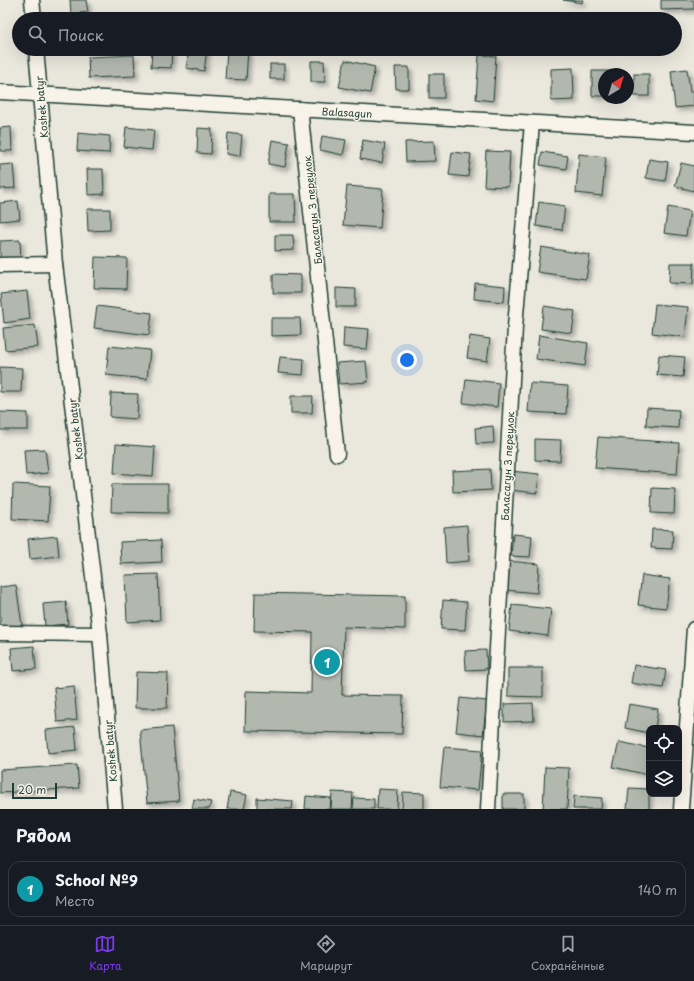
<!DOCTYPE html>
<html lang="ru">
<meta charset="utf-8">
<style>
:root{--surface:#171b24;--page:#242831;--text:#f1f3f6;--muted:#9ea1a6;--line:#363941;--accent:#7c3aed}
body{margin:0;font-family:"Playpen Sans",sans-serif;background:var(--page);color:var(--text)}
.controls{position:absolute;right:12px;bottom:12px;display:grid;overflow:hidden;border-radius:8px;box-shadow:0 4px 16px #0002}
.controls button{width:36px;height:36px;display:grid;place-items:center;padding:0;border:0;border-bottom:1px solid var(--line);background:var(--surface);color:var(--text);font:20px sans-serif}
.compass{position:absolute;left:598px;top:68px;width:36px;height:36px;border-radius:50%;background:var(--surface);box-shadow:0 4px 16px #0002;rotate:38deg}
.scale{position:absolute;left:12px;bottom:10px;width:45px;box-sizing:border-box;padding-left:4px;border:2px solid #1f3d34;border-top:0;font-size:11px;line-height:14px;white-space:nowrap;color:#1f3d34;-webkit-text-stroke:3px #f7f3e8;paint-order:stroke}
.you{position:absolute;left:407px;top:360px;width:14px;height:14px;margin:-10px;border:3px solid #fff;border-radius:50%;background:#1a73e8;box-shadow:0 0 0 6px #1a73e833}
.badge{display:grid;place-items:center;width:26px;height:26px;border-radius:50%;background:var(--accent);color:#fff;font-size:13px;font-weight:700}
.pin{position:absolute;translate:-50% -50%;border:2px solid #fff;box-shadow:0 1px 4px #0006}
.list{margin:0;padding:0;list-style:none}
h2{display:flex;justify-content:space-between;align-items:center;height:52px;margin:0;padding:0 16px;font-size:17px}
h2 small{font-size:13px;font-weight:400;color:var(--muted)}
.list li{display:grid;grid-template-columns:26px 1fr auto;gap:12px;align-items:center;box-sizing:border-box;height:56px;margin:0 8px 8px;padding:0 8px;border:1px solid var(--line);border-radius:12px}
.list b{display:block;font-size:15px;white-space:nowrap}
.list p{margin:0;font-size:13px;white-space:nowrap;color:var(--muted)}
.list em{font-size:13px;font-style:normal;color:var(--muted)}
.icon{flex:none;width:22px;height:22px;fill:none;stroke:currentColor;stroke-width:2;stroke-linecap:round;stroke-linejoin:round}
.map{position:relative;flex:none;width:694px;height:809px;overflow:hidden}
.search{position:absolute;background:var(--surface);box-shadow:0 4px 16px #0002;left:12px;right:12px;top:12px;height:44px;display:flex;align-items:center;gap:10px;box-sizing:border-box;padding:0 14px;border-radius:22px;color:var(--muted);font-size:15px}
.sheet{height:116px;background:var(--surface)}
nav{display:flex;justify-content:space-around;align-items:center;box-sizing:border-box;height:56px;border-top:1px solid var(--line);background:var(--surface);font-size:11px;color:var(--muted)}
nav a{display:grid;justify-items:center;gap:2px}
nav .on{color:var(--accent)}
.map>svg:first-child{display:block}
</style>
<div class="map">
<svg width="694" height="809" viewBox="0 0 694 809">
<defs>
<filter id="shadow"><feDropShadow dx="3.5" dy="3.5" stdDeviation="2" flood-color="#0004"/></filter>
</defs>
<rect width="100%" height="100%" fill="#eae8dd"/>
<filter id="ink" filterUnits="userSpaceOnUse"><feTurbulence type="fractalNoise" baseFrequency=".025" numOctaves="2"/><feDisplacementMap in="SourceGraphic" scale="8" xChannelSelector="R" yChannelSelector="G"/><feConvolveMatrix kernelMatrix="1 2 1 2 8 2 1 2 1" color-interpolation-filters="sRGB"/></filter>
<g filter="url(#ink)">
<g fill="#b2b8ae" stroke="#1f3d34" filter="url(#shadow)">
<polygon points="70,0 86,0 88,12 71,14"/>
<polygon points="563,0 583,0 582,3"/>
<polygon points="661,0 694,0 694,9 661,10"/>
<polygon points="152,49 172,49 171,68 151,67"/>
<polygon points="189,49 207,49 204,71 186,68"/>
<polygon points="227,49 248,49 246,80 225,79"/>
<polygon points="134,55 135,76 89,78 88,57"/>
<polygon points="479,55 496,56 493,101 476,99"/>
<polygon points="345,60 375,67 370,93 339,87"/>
<polygon points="311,61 324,61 325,82 311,82"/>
<rect x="270" y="64" width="14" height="15"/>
<polygon points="395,67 409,67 409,89 396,89"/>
<polygon points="573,68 574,100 551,101 551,69"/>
<polygon points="687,69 690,92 694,92 694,106 675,108 671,71"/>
<polygon points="592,71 613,71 613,74 604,74 604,96 592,96"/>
<rect x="429" y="74" width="15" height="24"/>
<rect x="634" y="74" width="15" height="22"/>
<polygon points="11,127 12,151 0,151 0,128"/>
<polygon points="126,127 154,130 152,150 124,147"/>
<polygon points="198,128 212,129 211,154 197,153"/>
<polygon points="78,133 110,136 109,153 77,151"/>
<polygon points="228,133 242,135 240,156 226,154"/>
<polygon points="322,136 346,140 343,155 320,150"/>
<polygon points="272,140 289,143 285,167 268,164"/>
<polygon points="363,140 385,144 382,163 360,159"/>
<polygon points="434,141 435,161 406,162 405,142"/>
<polygon points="486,151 510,152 508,187 484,186"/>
<polygon points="452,152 471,154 468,177 449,175"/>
<polygon points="542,152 568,156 566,169 540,165"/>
<polygon points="579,154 606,157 602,196 576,193"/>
<polygon points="649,159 668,162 665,181 646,178"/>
<polygon points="681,163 694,166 694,191 675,186"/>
<polygon points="13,164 15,188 0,189 0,165"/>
<polygon points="87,169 103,169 104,194 88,195"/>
<polygon points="347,186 383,189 380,228 343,225"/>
<polygon points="269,194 295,194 296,222 269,222"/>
<polygon points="18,201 20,219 0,221 0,203"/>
<polygon points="539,202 565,206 562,230 536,226"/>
<polygon points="668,207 690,211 686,236 664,233"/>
<polygon points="87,209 110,209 110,230 88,231"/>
<polygon points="275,235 293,235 294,250 275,251"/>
<polygon points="20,240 21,261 0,262 0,241"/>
<polygon points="541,247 590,255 586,279 537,272"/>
<polygon points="95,257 127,258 126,289 94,288"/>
<polygon points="670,263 694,263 693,284 669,283"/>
<polygon points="273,274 301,275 301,293 273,293"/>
<polygon points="475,283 505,286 504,302 474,299"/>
<polygon points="336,288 356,289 355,307 336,307"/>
<polygon points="27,291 30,319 4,323 1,294"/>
<polygon points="655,304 688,307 685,337 652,333"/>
<polygon points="97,306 152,313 149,335 94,328"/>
<polygon points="544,306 575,311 572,333 541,329"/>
<polygon points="271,318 300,318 301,335 271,336"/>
<polygon points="35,325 38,347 5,350 3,328"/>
<polygon points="344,327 369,329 367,349 343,347"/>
<polygon points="539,335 588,343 585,366 536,359"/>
<polygon points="470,336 490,339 487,361 467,358"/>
<polygon points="109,346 150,350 147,379 106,375"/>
<polygon points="659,355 685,357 683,377 657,375"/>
<polygon points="280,357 304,359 303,375 278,373"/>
<polygon points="366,361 368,382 339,384 337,363"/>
<polygon points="0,367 22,368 21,392 0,392"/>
<polygon points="466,379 499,383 497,407 463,403"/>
<polygon points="530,383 568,386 566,414 528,412"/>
<polygon points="111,393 138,394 137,419 110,417"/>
<polygon points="291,396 313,396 312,413 291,413"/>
<polygon points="647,408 679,410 678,428 646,426"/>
<polygon points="0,412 28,413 28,430 0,430"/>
<polygon points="493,426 494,443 476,444 475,428"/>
<polygon points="598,437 679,443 677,474 595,468"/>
<polygon points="535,439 561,440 560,461 535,460"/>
<polygon points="116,444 155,447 153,476 114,473"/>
<polygon points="45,449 48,473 26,475 24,450"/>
<polygon points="490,469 491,490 453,492 452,471"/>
<polygon points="511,471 539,474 537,493 509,490"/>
<polygon points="13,484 50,486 48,521 12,519"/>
<polygon points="112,484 168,484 168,513 111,512"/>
<polygon points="652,488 675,489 674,514 651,513"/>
<polygon points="467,525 469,561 446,563 444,527"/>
<polygon points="652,529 673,530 672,549 651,548"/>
<polygon points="513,534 532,536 530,557 511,556"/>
<polygon points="57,536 59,556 30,559 28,539"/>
<polygon points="161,540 162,562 121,564 120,542"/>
<polygon points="508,561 539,564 537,593 505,590"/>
<polygon points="158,574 160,620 127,622 125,575"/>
<polygon points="642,575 670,579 666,608 638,605"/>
<polygon points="16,585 22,625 0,628 0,587"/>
<polygon points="255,593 405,596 405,629 344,627 342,695 403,696 402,734 245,731 246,691 311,693 312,632 254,631"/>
<polygon points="443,600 467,602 465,630 441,629"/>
<polygon points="66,602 68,624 45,626 43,604"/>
<polygon points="512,605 551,609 548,636 509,631"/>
<polygon points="34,646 36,669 13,671 11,648"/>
<polygon points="486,650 487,669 466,670 465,651"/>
<polygon points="634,665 666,670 663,688 631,683"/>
<polygon points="508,668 543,668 543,697 508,696"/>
<polygon points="136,672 168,673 167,708 135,708"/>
<polygon points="74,686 77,720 57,722 54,688"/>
<polygon points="460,698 487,701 483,735 456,732"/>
<polygon points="533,703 534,721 504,722 504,704"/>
<polygon points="629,704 658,709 655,728 649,728 649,733 625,728"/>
<polygon points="75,727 77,750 48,753 46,730"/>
<polygon points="172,727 179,801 147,803 140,730"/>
<polygon points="619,742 649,748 649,775 613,767"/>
<polygon points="444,747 482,750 478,790 440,787"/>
<polygon points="77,765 79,788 0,793 0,770"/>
<polygon points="545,767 569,768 567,809 543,809"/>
<polygon points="629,788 649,789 649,809 627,809"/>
<polygon points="378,789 398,790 397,809 377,809"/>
<polygon points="230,792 247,795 244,809 227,809"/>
<polygon points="332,792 353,793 352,809 331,809"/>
<polygon points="403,792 424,793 424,809 402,809"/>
<rect x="503" y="794" width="21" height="15"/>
<polygon points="306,796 331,798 330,809 305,809"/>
<polygon points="574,796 602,798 601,809 573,809"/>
<polygon points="257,798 293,801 292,809 257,809"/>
<polygon points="354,798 374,799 374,809 353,809"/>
<polygon points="194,799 211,802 209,809 192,809"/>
</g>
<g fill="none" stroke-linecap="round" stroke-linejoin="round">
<g stroke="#1f3d34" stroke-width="17">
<g id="minor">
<polyline points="32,0 34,19"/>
<polyline points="36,49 55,264 100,634 115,809"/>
<polyline points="0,92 694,132"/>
<polyline points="300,109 337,454"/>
<polyline points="0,265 55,264"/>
<polyline points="0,633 100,634"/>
<polyline points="488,809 515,327 532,123"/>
<polyline points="681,809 694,629"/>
</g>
</g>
<use href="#minor" stroke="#f7f3e8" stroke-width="14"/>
</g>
</g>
<g text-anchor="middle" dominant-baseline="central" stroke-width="3" stroke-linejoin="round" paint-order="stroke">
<g font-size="10" fill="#1f3d34" stroke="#f7f3e8">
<text transform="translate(41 107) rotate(-95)">Koshek batyr</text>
<text transform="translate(347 112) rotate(3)">Balasagun</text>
<text transform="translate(312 210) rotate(-96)">Баласагун 3 переулок</text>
<text transform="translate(75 429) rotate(-97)">Koshek batyr</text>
<text transform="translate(507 466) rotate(-87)">Баласагун 3 переулок</text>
<text transform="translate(110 751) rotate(-95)">Koshek batyr</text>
</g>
</g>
</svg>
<div class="controls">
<button><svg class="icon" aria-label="locate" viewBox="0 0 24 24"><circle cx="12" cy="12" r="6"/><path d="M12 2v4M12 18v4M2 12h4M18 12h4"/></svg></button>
<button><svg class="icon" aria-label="layers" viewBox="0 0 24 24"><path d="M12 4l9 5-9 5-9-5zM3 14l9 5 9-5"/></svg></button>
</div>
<svg class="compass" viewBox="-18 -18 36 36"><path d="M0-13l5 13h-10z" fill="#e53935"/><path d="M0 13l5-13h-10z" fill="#9ea1a6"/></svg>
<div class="scale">20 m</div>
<div class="you"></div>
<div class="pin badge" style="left:327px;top:662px;background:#0f9aa8">1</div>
<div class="search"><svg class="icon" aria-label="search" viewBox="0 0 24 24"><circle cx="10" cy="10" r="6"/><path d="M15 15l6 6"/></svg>Поиск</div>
</div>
<section class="sheet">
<h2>Рядом<small></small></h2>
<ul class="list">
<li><span class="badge" style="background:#0f9aa8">1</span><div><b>School №9</b><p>Место</p></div><em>140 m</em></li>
</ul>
</section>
<nav>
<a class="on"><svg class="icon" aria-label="map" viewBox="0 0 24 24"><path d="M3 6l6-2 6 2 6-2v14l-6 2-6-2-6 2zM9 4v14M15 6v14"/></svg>Карта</a>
<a><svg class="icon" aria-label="directions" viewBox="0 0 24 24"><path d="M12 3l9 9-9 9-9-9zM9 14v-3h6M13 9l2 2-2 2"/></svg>Маршрут</a>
<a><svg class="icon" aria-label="saved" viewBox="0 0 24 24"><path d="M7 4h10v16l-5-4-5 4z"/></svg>Сохранённые</a>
</nav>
